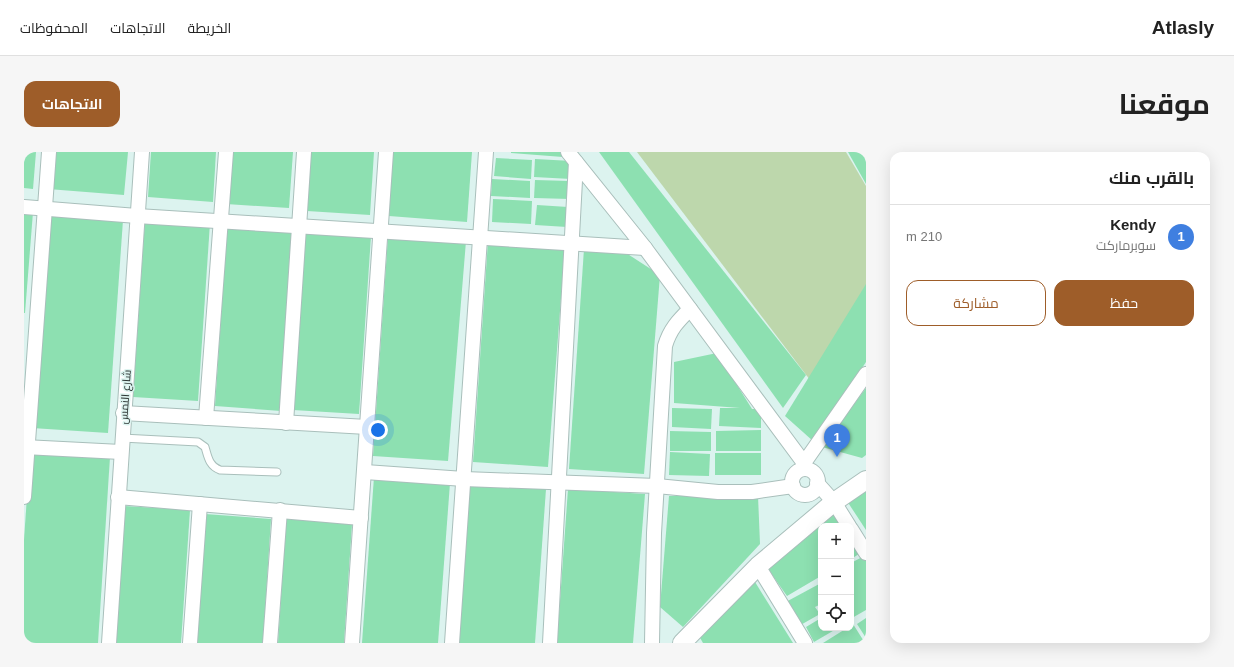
<!DOCTYPE html>
<html lang="ar">
<meta charset="utf-8">
<style>
:root{--surface:#fff;--page:#f6f6f6;--text:#222;--muted:#767676;--line:#e0e0e0;--accent:#9e5d29}
body{margin:0;font-family:Arial,Cairo,sans-serif;background:var(--page);color:var(--text);direction:rtl}
.controls{position:absolute;right:12px;bottom:12px;display:grid;overflow:hidden;border-radius:8px;box-shadow:0 4px 16px #0002}
.controls button{width:36px;height:36px;display:grid;place-items:center;padding:0;border:0;border-bottom:1px solid var(--line);background:var(--surface);color:var(--text);font:20px sans-serif}
.you{position:absolute;left:354px;top:278px;width:14px;height:14px;margin:-10px;border:3px solid #fff;border-radius:50%;background:#1a73e8;box-shadow:0 0 0 6px #1a73e833}
.badge{display:grid;place-items:center;width:26px;height:26px;border-radius:50%;background:var(--accent);color:#fff;font-size:13px;font-weight:700}
.pin{position:absolute;translate:-50% -33px;filter:drop-shadow(0 1px 2px #0008)}
.pin::after{content:'';position:absolute;top:21px;width:14px;height:12px;background:inherit;clip-path:polygon(0 0,100% 0,50% 100%)}
.list{margin:0;padding:0;list-style:none}
h2{display:flex;justify-content:space-between;align-items:center;height:52px;margin:0;padding:0 16px;font-size:17px}
h2 small{font-size:13px;font-weight:400;color:var(--muted)}
.list li{display:grid;grid-template-columns:26px 1fr auto;gap:12px;align-items:center;box-sizing:border-box;height:64px;padding:0 16px;border-top:1px solid var(--line)}
.list b{display:block;font-size:15px;white-space:nowrap}
.list p{margin:0;font-size:13px;white-space:nowrap;color:var(--muted)}
.list em{font-size:13px;font-style:normal;color:var(--muted)}
.actions{display:flex;gap:8px;padding:12px 16px}
.actions a{flex:1;padding:9px 0;border:1px solid var(--accent);border-radius:12px;text-align:center;font-size:14px;color:var(--accent)}
.actions .main{background:var(--accent);color:#fff}
.icon{flex:none;width:22px;height:22px;fill:none;stroke:currentColor;stroke-width:2;stroke-linecap:round;stroke-linejoin:round}
.map{position:relative;flex:none;width:842px;height:491px;overflow:hidden;direction:ltr;border-radius:12px}
header{display:flex;align-items:center;gap:24px;box-sizing:border-box;height:56px;padding:0 20px;background:var(--surface);border-bottom:1px solid var(--line)}
header strong{font-size:19px}
nav{display:flex;gap:22px;margin-inline-start:auto;font-size:14px}
.intro{display:flex;align-items:center;justify-content:space-between;box-sizing:border-box;height:96px;padding:0 24px}
h1{margin:0;font-size:28px}
.button{padding:10px 18px;border-radius:12px;background:var(--accent);color:#fff;font-size:14px;font-weight:700}
main{display:flex;gap:24px;padding:0 24px}
aside{flex:1;background:var(--surface);border-radius:12px;box-shadow:0 4px 16px #0002}
.map>svg:first-child{display:block}
</style>
<header>
<strong>Atlasly</strong>
<nav><a>الخريطة</a><a>الاتجاهات</a><a>المحفوظات</a></nav>
</header>
<div class="intro"><h1>موقعنا</h1><a class="button">الاتجاهات</a></div>
<main>
<aside>
<h2>بالقرب منك<small></small></h2>
<ul class="list">
<li><span class="badge" style="background:#3f7fe0">1</span><div><b>Kendy</b><p>سوبرماركت</p></div><em>210 m</em></li>
</ul>
<div class="actions"><a class="main">حفظ</a><a>مشاركة</a></div>
</aside>
<div class="map">
<svg width="842" height="491" viewBox="0 0 842 491">
<rect width="100%" height="100%" fill="#dcf3ef"/>
<polygon fill="#bdd7ac" points="613,0 822,0 842,34 842,133 786,228"/>
<g fill="#8de0b1">
<polygon points="0,0 12,0 9,37 0,36"/>
<polygon points="28,0 104,0 100,43 24,37"/>
<polygon points="127,0 192,0 189,50 124,45"/>
<polygon points="206,0 269,0 265,56 202,52"/>
<polygon points="286,0 350,0 346,63 283,59"/>
<polygon points="369,0 448,0 443,70 365,64"/>
<polygon points="487,0 536,0 539,5 487,1"/>
<polygon points="575,0 605,0 782,223 759,256"/>
<polygon points="824,0 842,0 842,32"/>
<polygon points="472,6 508,8 507,27 470,24"/>
<polygon points="511,7 548,9 547,27 510,25"/>
<polygon points="468,27 506,29 506,46 467,44"/>
<polygon points="511,28 546,29 546,47 510,46"/>
<polygon points="469,47 508,49 507,72 468,70"/>
<polygon points="513,53 544,55 543,75 511,73"/>
<polygon points="0,59 9,60 1,161 0,161"/>
<polygon points="23,62 99,68 84,281 8,276"/>
<polygon points="121,67 186,71 174,249 109,245"/>
<polygon points="203,76 269,81 257,259 191,254"/>
<polygon points="281,80 347,84 335,262 269,258"/>
<polygon points="364,84 442,89 424,309 349,304"/>
<polygon points="464,89 541,94 524,315 449,310"/>
<polygon points="560,97 599,99 636,123 620,322 545,317"/>
<polygon points="842,132 842,210 789,289 761,264"/>
<polygon points="693,201 728,257 737,257 737,276 695,274 696,256 716,256 650,251 650,210"/>
<polygon points="842,236 842,303 838,306 798,295"/>
<polygon points="648,256 688,257 687,277 648,275"/>
<polygon points="737,278 737,299 692,299 692,279"/>
<polygon points="646,279 687,280 687,299 646,299"/>
<polygon points="6,300 86,305 74,491 0,491 0,388"/>
<polygon points="646,300 686,302 685,324 645,323"/>
<rect x="691" y="301" width="46" height="22"/>
<polygon points="350,325 426,331 414,491 338,491"/>
<polygon points="446,331 522,337 511,491 434,491"/>
<polygon points="544,337 621,342 609,491 533,491"/>
<polygon points="842,337 842,378 823,349"/>
<polygon points="645,344 734,344 736,392 659,475 636,455"/>
<polygon points="100,354 166,358 157,491 91,491"/>
<polygon points="812,361 819,374 797,374 797,424 763,444 739,410"/>
<polygon points="181,362 247,367 239,491 173,491"/>
<polygon points="262,367 328,372 320,491 254,491"/>
<polygon points="827,388 835,402 827,407"/>
<polygon points="840,404 842,407 842,458 828,466 827,411"/>
<polygon points="731,430 769,491 679,491 675,484"/>
<polygon points="797,431 797,452 791,455 796,462 773,475 760,451"/>
<polygon points="797,466 797,476 814,476 790,490 782,475"/>
<polygon points="842,466 842,486 833,472"/>
<polygon points="829,472 841,491 799,491 823,476 827,476 827,473"/>
</g>
<g fill="none" stroke-linecap="round" stroke-linejoin="round">
<g stroke="#a9bfbb" stroke-width="9">
<path id="service" d="M98,286L174,290L181,295C184,305 185,314 196,318L253,320"/>
</g>
<g stroke="#a9bfbb" stroke-width="16">
<g id="minor">
<polyline points="544,0 621,96 780,311 779,317"/>
<polyline points="0,55 113,64 621,96"/>
<polyline points="99,261 343,275"/>
<polyline points="182,266 202,0"/>
<polyline points="262,271 280,0"/>
<polyline points="0,295 97,300"/>
<polyline points="780,311 842,222"/>
<circle cx="781" cy="330" r="13"/>
<polyline points="341,320 440,327 633,334 694,340 728,340 769,334"/>
<polyline points="793,331 810,350 825,374"/>
<polyline points="0,345 25,0"/>
<polyline points="94,345 337,366"/>
<polyline points="827,377 842,401"/>
<polyline points="734,414 781,491"/>
<polyline points="85,491 118,0"/>
<polyline points="166,491 176,352"/>
<polyline points="246,491 256,358"/>
<polyline points="328,491 362,0"/>
<polyline points="428,491 462,0"/>
<polyline points="526,491 552,10"/>
<path d="M628,491L630,381L641,194C646,177 654,169 666,157"/>
</g>
</g>
<g stroke="#a9bfbb" stroke-width="20">
<polyline id="tertiary" points="658,491 734,414 810,350 842,328"/>
</g>
<use href="#service" stroke="#fff" stroke-width="7"/>
<use href="#minor" stroke="#fff" stroke-width="14"/>
<use href="#tertiary" stroke="#fff" stroke-width="18"/>
</g>
<g text-anchor="middle" dominant-baseline="central" stroke-width="3" stroke-linejoin="round" paint-order="stroke">
<g font-size="11" fill="#2d3634" stroke="#dcf3ef">
<text transform="translate(101 245) rotate(-86)">شارع النمس</text>
</g>
</g>
</svg>
<div class="controls">
<button>+</button>
<button>−</button>
<button><svg class="icon" aria-label="locate" viewBox="0 0 24 24"><circle cx="12" cy="12" r="6"/><path d="M12 2v4M12 18v4M2 12h4M18 12h4"/></svg></button>
</div>
<div class="you"></div>
<div class="pin badge" style="left:813px;top:305px;background:#3f7fe0">1</div>
</div>
</main>
